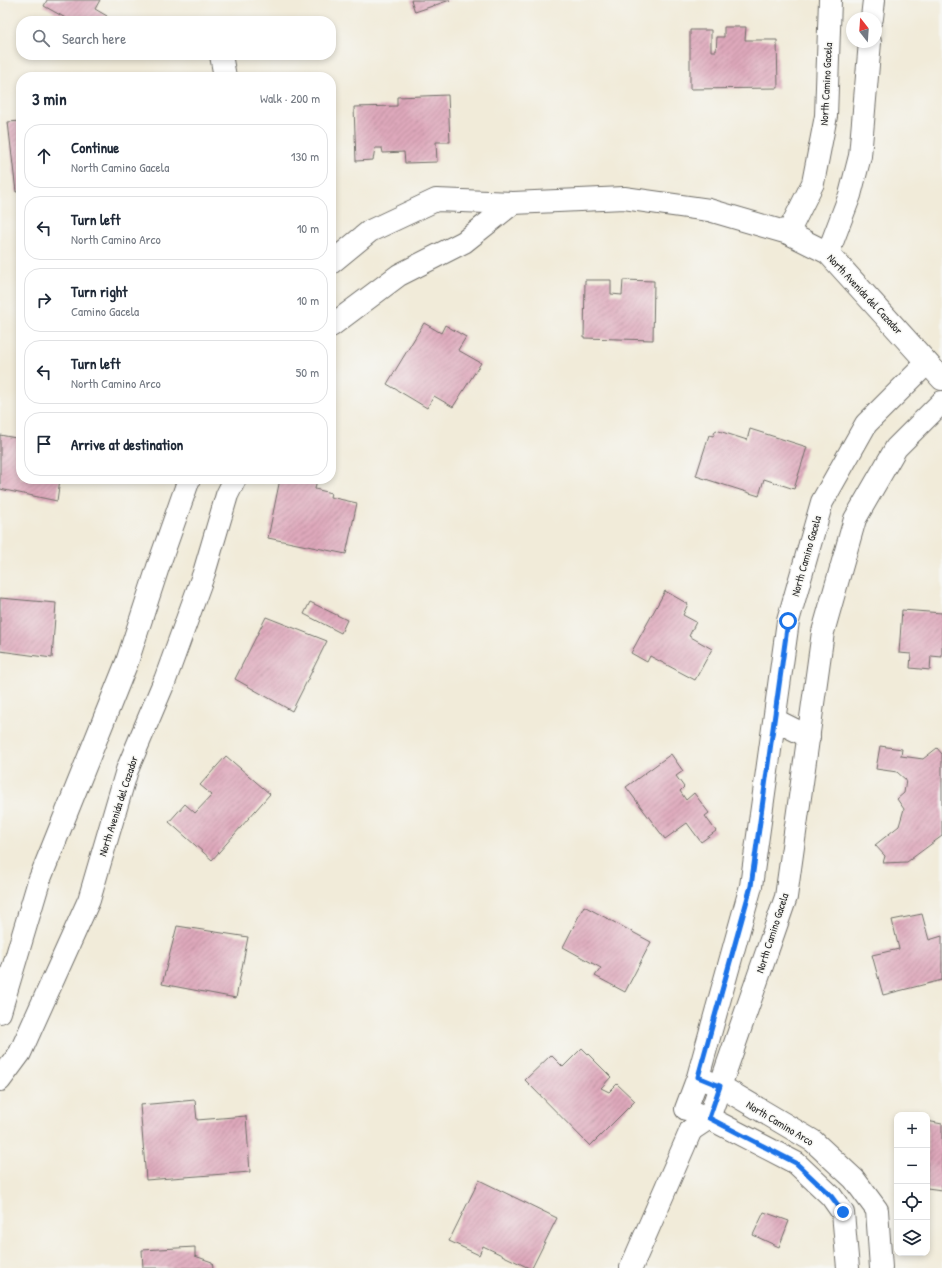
<!DOCTYPE html>
<meta charset="utf-8">
<style>
:root{--surface:#fff;--page:#f6f6f7;--text:#1f2937;--muted:#747a83;--line:#e0e1e3}
body{margin:0;font-family:"Patrick Hand",sans-serif;background:var(--page);color:var(--text)}
.controls{position:absolute;right:12px;bottom:12px;display:grid;overflow:hidden;border-radius:8px;box-shadow:0 2px 6px #0003}
.controls button{width:36px;height:36px;display:grid;place-items:center;padding:0;border:0;border-bottom:1px solid var(--line);background:var(--surface);color:var(--text);font:20px sans-serif}
.compass{position:absolute;left:846px;top:12px;width:36px;height:36px;border-radius:50%;background:var(--surface);box-shadow:0 2px 6px #0003;rotate:343deg}
.stop{position:absolute;width:12px;height:12px;margin:-9px;border:3px solid #1a73e8;border-radius:50%;background:#fff}
.stop.end{background:#1a73e8;border-color:#fff;box-shadow:0 1px 4px #0008}
.list{margin:0;padding:0;list-style:none}
h2{display:flex;justify-content:space-between;align-items:center;height:52px;margin:0;padding:0 16px;font-size:17px}
h2 small{font-size:13px;font-weight:400;color:var(--muted)}
.list li{display:grid;grid-template-columns:26px 1fr auto;gap:12px;align-items:center;box-sizing:border-box;height:64px;margin:0 8px 8px;padding:0 8px;border:1px solid var(--line);border-radius:16px}
.list b{display:block;font-size:15px;white-space:nowrap}
.list p{margin:0;font-size:13px;white-space:nowrap;color:var(--muted)}
.list em{font-size:13px;font-style:normal;color:var(--muted)}
.icon{flex:none;width:22px;height:22px;fill:none;stroke:currentColor;stroke-width:2;stroke-linecap:round;stroke-linejoin:round}
.map{position:relative;flex:none;width:942px;height:1268px;overflow:hidden}
.search{position:absolute;background:var(--surface);box-shadow:0 2px 6px #0003;left:16px;top:16px;width:320px;height:44px;display:flex;align-items:center;gap:10px;box-sizing:border-box;padding:0 14px;border-radius:16px;color:var(--muted);font-size:15px}
.panel{position:absolute;background:var(--surface);box-shadow:0 2px 6px #0003;left:16px;top:72px;width:320px;height:412px;border-radius:16px}
.map>svg:first-child{display:block}
</style>
<div class="map">
<svg width="942" height="1268" viewBox="0 0 942 1268">
<defs>
<pattern id="building-hatch" width="6" height="6" patternUnits="userSpaceOnUse"><rect width="6" height="6" fill="#dea8bb"/><path d="M-1 1l2-2M0 6l6-6M5 7l2-2" fill="none" stroke="#b48998"/></pattern>
</defs>
<rect width="100%" height="100%" fill="#f6f6f2"/>
<filter id="ink" filterUnits="userSpaceOnUse"><feTurbulence type="fractalNoise" baseFrequency=".025" numOctaves="2"/><feDisplacementMap in="SourceGraphic" scale="8" xChannelSelector="R" yChannelSelector="G"/><feConvolveMatrix kernelMatrix="1 2 1 2 8 2 1 2 1" color-interpolation-filters="sRGB"/></filter>
<filter id="wash" filterUnits="userSpaceOnUse"><feTurbulence type="fractalNoise" baseFrequency=".012" numOctaves="4" result="noise"/><feDisplacementMap in="SourceGraphic" scale="16" xChannelSelector="R" yChannelSelector="G"/><feGaussianBlur stdDeviation="0.9" result="paint"/><feColorMatrix in="noise" values="0 0 0 0 0 0 0 0 0 0 0 0 0 0 0 0 0 1.4 0 .05"/><feComposite in="paint" operator="in"/></filter>
<g filter="url(#wash)">
<rect width="100%" height="100%" fill="#f1ebd9"/>
<g id="blocks">
<g fill="url(#building-hatch)">
<polygon points="47,0 100,0 95,9 107,16 104,21 71,21 44,6"/>
<polygon points="411,0 450,0 415,12"/>
<polygon points="724,27 746,27 745,40 777,40 778,88 690,89 690,30 711,30 711,51 716,51 717,37 724,37"/>
<polygon points="448,95 450,142 436,142 437,162 405,163 404,152 383,153 382,148 375,148 373,160 356,161 354,107 397,106 397,97"/>
<polygon points="21,121 21,191 16,192 8,122"/>
<polygon points="585,280 611,280 611,294 622,295 623,280 654,281 653,340 584,338"/>
<polygon points="424,323 441,333 445,325 466,337 458,350 481,363 453,407 434,396 427,408 387,384"/>
<polygon points="750,429 807,447 794,489 764,479 759,496 696,476 709,435 713,436 716,430 747,440"/>
<polygon points="0,435 21,439 21,479 60,479 57,501 0,489"/>
<polygon points="280,479 317,479 315,489 331,493 330,497 357,503 346,554 268,538"/>
<polygon points="665,591 688,604 683,615 696,622 689,636 712,649 695,680 650,656 647,662 631,653"/>
<polygon points="0,598 56,603 52,658 0,651"/>
<polygon points="310,602 347,620 341,633 304,614"/>
<polygon points="902,610 942,613 942,657 931,656 930,670 910,668 911,654 899,653"/>
<polygon points="266,617 327,641 292,711 235,679"/>
<polygon points="880,746 902,749 901,756 923,759 937,748 942,754 942,836 907,862 883,863 885,856 875,845 899,826 904,809 897,799 904,793 906,780 897,772 876,769"/>
<polygon points="671,754 683,771 676,776 684,787 680,791 686,800 694,793 709,813 705,816 716,831 701,842 687,823 665,839 626,787"/>
<polygon points="226,756 270,794 212,860 169,822 185,804 195,813 212,795 200,785"/>
<polygon points="584,906 651,942 625,992 595,976 601,968 563,947"/>
<polygon points="922,914 929,940 942,936 942,980 883,995 872,955 899,949 892,920"/>
<polygon points="177,926 248,937 236,998 162,984"/>
<polygon points="582,1048 611,1077 601,1088 609,1092 617,1084 635,1101 590,1146 525,1080 551,1055 563,1067"/>
<polygon points="195,1100 197,1120 246,1116 250,1172 146,1180 140,1105"/>
<polygon points="927,1121 942,1124 942,1190 927,1188"/>
<polygon points="479,1180 557,1218 532,1268 529,1268 483,1246 479,1255 449,1241"/>
<polygon points="764,1212 789,1221 779,1247 753,1235"/>
<polygon points="195,1247 195,1256 212,1262 213,1268 143,1268 142,1250"/>
</g>
</g>
</g>
<g filter="url(#ink)">
<use href="#blocks" fill-opacity="0" stroke="#706e68" stroke-width="1"/>
<g fill="none" stroke-linecap="round" stroke-linejoin="round">
<g stroke="#706e68" stroke-width="24">
<g id="minor">
<polyline points="872,18 874,0"/>
<polyline points="221,55 225,77"/>
<polyline points="788,233 813,183 826,116 830,0"/>
<polyline points="828,253 850,195 860,156 870,42"/>
<polyline points="331,263 370,231 436,200 513,203 624,198 709,210 788,233 828,253 942,379"/>
<polyline points="331,326 399,275 464,242 513,203"/>
<polyline points="775,720 809,737"/>
<polyline points="0,1012 39,881 127,662 158,567 189,479"/>
<polyline points="0,1080 20,1053 89,900 127,770 165,680 204,573 227,495 235,479"/>
<polyline points="707,1081 720,1086 813,1141 854,1179 877,1210 881,1268"/>
<polyline points="686,1109 698,1077 751,886 788,621 822,502 866,424 927,363"/>
<polyline points="695,1113 709,1118 796,1163 831,1196 843,1213 848,1268"/>
<polyline points="691,1130 709,1118 786,897 823,632 855,519 896,448 942,402"/>
<polyline points="631,1268 691,1130"/>
</g>
</g>
<use href="#minor" stroke="#fff" stroke-width="22"/>
</g>
</g>
<g fill="none" stroke-linecap="round" stroke-linejoin="round" filter="url(#ink)">
<polyline stroke="#1a73e8" stroke-width="5" points="788,621 751,886 698,1077 720,1086 709,1118 796,1163 831,1196 843,1212"/>
</g>
<g text-anchor="middle" dominant-baseline="central" stroke-width="3" stroke-linejoin="round" paint-order="stroke">
<g font-size="11" fill="#2b2b2b" stroke="#f6f6f2">
<text transform="translate(826 84) rotate(-87)">North Camino Gacela</text>
<text transform="translate(865 294) rotate(47)">North Avenida del Cazador</text>
<text transform="translate(806 556) rotate(-74)">North Camino Gacela</text>
<text transform="translate(118 806) rotate(-72)">North Avenida del Cazador</text>
<text transform="translate(772 933) rotate(-72)">North Camino Gacela</text>
<text transform="translate(780 1123) rotate(31)">North Camino Arco</text>
</g>
</g>
</svg>
<div class="controls">
<button>+</button>
<button>−</button>
<button><svg class="icon" aria-label="locate" viewBox="0 0 24 24"><circle cx="12" cy="12" r="6"/><path d="M12 2v4M12 18v4M2 12h4M18 12h4"/></svg></button>
<button><svg class="icon" aria-label="layers" viewBox="0 0 24 24"><path d="M12 4l9 5-9 5-9-5zM3 14l9 5 9-5"/></svg></button>
</div>
<svg class="compass" viewBox="-18 -18 36 36"><path d="M0-13l5 13h-10z" fill="#e53935"/><path d="M0 13l5-13h-10z" fill="#747a83"/></svg>
<div class="stop" style="left:788px;top:621px"></div>
<div class="stop end" style="left:843px;top:1212px"></div>
<div class="search"><svg class="icon" aria-label="search" viewBox="0 0 24 24"><circle cx="10" cy="10" r="6"/><path d="M15 15l6 6"/></svg>Search here</div>
<section class="panel">
<h2>3 min<small>Walk · 200 m</small></h2>
<ul class="list">
<li><svg class="icon" aria-label="ahead" viewBox="0 0 24 24"><path d="M12 20V5M6 11l6-6 6 6"/></svg><div><b>Continue</b><p>North Camino Gacela</p></div><em>130 m</em></li>
<li><svg class="icon" aria-label="left" viewBox="0 0 24 24"><path d="M17 20v-9H6M10 6l-5 5 5 5"/></svg><div><b>Turn left</b><p>North Camino Arco</p></div><em>10 m</em></li>
<li><svg class="icon" aria-label="right" viewBox="0 0 24 24"><path d="M7 20v-9h11M14 6l5 5-5 5"/></svg><div><b>Turn right</b><p>Camino Gacela</p></div><em>10 m</em></li>
<li><svg class="icon" aria-label="left" viewBox="0 0 24 24"><path d="M17 20v-9H6M10 6l-5 5 5 5"/></svg><div><b>Turn left</b><p>North Camino Arco</p></div><em>50 m</em></li>
<li><svg class="icon" aria-label="arrive" viewBox="0 0 24 24"><path d="M6 21V4h12l-3 4 3 4H6"/></svg><div><b>Arrive at destination</b></div></li>
</ul>
</section>
</div>
